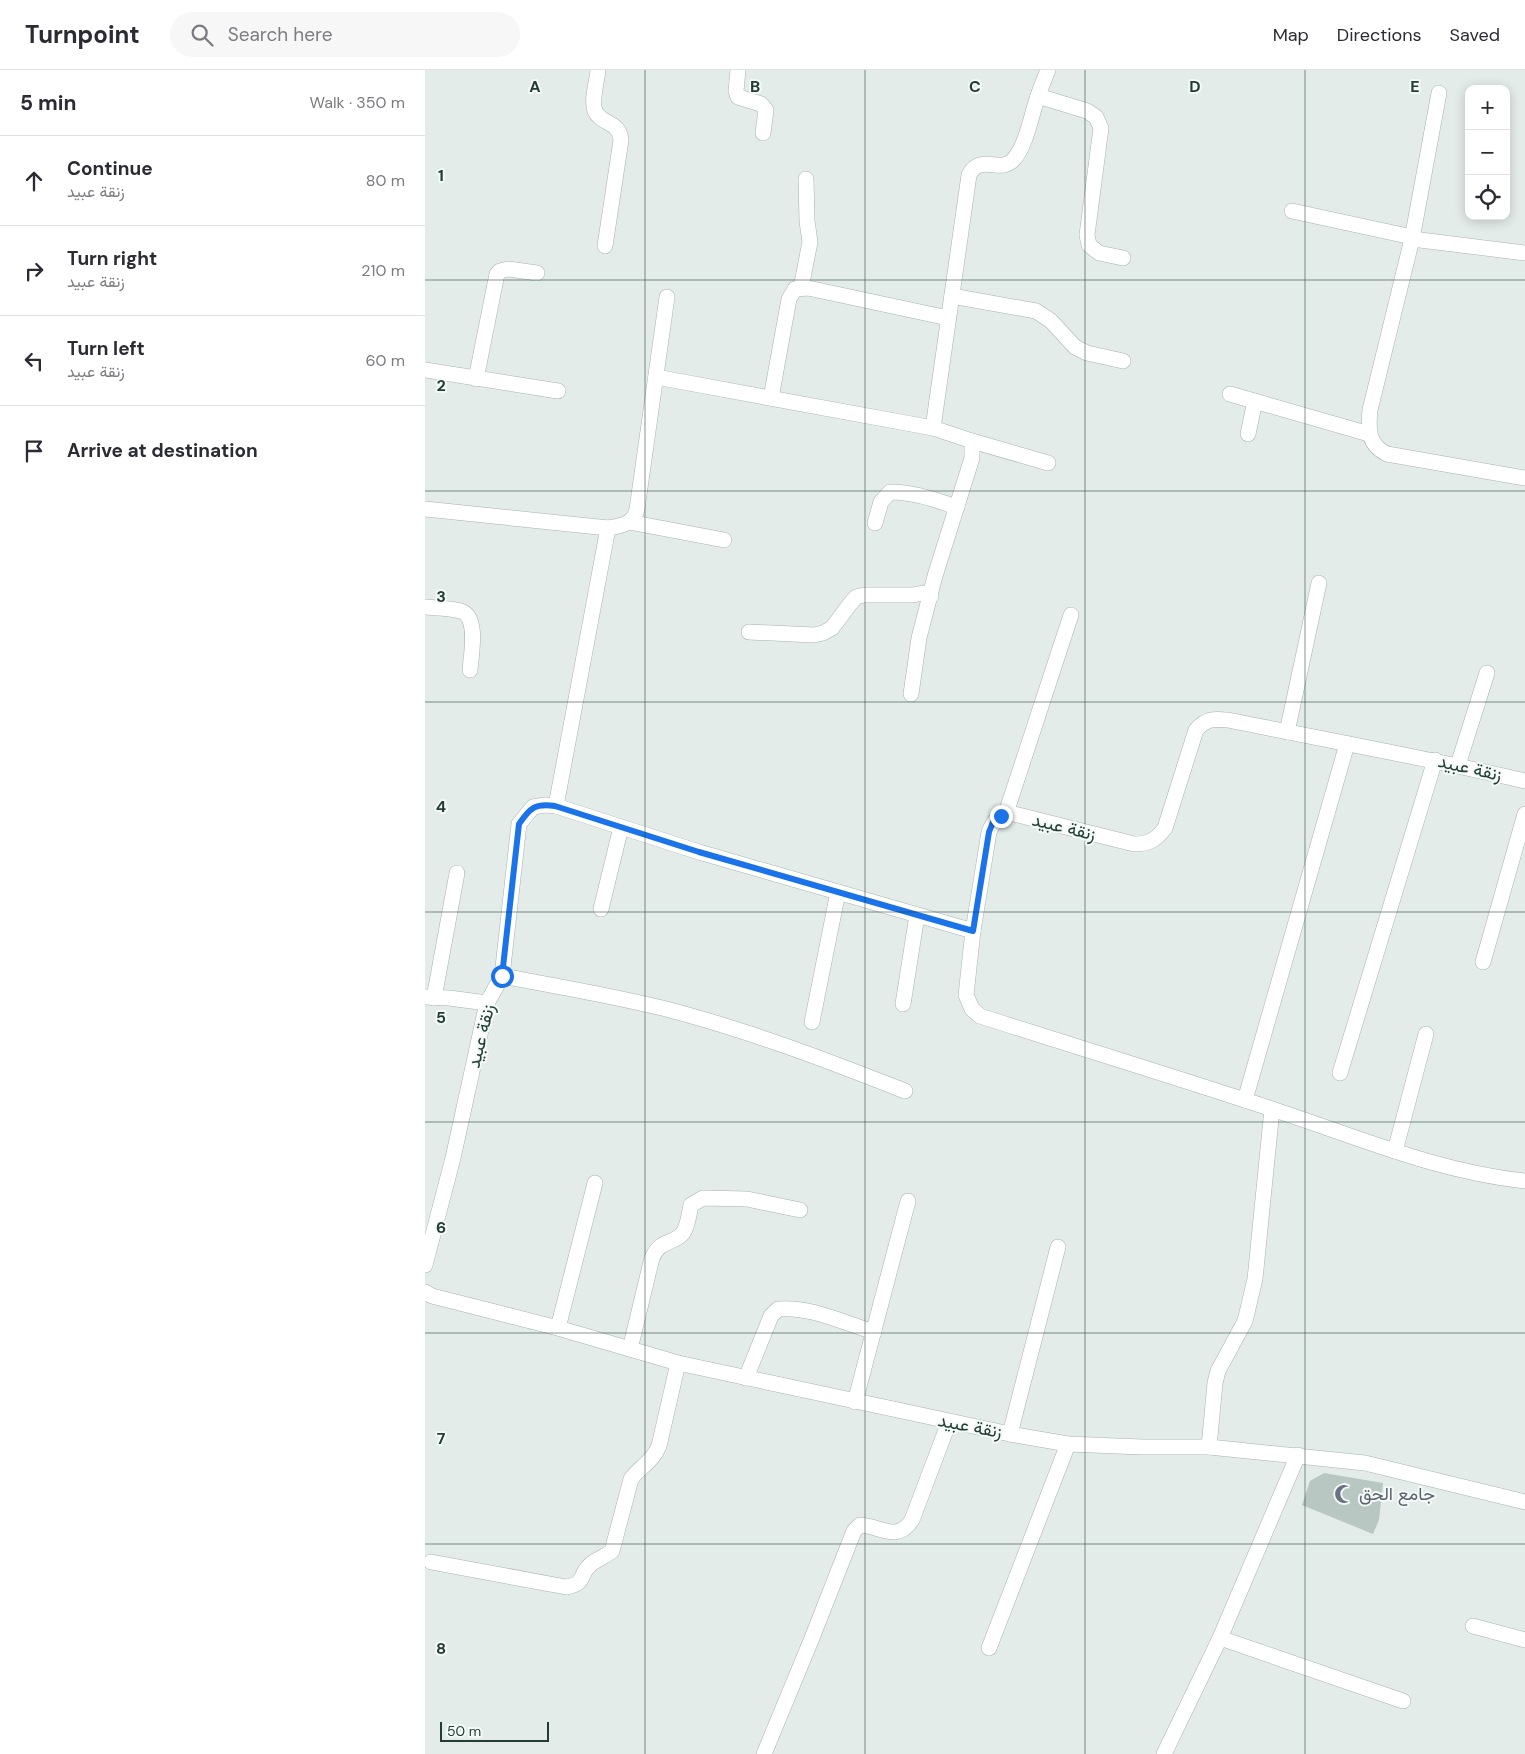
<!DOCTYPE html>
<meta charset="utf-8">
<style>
:root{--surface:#fff;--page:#f7f7f7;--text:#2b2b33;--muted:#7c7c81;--line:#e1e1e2}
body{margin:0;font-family:"DM Sans",Vazirmatn,sans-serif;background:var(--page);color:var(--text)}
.controls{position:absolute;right:15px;top:15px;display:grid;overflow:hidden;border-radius:10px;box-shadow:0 2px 12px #0003}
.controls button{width:45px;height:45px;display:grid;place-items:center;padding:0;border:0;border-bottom:1px solid var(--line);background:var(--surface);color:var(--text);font:25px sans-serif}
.scale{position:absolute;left:15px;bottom:12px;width:109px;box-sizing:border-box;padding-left:5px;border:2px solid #233c36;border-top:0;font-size:14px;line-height:18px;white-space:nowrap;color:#233c36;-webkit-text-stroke:4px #f3f9f6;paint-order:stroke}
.stop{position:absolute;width:15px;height:15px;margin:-11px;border:4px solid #1a73e8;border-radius:50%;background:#fff}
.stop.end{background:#1a73e8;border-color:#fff;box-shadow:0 1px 5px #0008}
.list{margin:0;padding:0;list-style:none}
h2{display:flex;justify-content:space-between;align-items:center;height:65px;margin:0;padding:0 20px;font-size:21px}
h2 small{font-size:16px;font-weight:400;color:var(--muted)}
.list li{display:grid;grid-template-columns:32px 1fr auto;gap:15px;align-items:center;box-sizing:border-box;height:90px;padding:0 20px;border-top:1px solid var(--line)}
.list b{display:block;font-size:19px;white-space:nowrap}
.list p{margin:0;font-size:16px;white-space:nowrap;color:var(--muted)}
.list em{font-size:16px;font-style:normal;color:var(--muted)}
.icon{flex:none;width:28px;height:28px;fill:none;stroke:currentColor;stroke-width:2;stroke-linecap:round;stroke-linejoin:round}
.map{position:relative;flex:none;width:1100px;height:1684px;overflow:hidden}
header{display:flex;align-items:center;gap:30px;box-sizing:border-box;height:70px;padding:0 25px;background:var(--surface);border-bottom:1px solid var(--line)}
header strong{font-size:24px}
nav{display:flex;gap:28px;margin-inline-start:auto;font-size:18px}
.search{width:350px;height:45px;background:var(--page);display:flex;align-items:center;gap:12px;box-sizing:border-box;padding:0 18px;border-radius:28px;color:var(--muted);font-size:19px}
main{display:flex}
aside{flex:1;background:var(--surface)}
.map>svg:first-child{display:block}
</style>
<header>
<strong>Turnpoint</strong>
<div class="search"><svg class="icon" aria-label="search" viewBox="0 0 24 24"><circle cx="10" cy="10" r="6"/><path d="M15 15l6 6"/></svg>Search here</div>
<nav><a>Map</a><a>Directions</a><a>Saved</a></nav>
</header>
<main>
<aside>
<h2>5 min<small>Walk · 350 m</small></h2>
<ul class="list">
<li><svg class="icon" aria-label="ahead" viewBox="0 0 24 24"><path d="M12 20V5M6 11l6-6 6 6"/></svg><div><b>Continue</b><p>زنقة عبيد</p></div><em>80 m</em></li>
<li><svg class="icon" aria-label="right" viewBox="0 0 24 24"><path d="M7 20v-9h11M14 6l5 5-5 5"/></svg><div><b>Turn right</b><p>زنقة عبيد</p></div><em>210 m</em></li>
<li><svg class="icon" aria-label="left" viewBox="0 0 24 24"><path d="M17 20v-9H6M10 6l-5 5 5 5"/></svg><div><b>Turn left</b><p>زنقة عبيد</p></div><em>60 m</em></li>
<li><svg class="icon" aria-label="arrive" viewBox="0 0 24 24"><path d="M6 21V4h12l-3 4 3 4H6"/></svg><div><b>Arrive at destination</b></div></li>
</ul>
</aside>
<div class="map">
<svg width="1100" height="1684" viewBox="0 0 1100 1684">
<rect width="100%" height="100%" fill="#e3ece8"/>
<polygon fill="#b8c7c1" points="899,1403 958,1413 954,1450 948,1464 877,1435 885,1411"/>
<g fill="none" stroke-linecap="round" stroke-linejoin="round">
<g stroke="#a6b4af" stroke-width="16">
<g id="minor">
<path d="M173,0C172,12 166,29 170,41C176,55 194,50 196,70L180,176"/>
<polyline points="313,0 311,21 313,27 336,34 341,40 338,63"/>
<path d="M1014,23L987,169L945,340C943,359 943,375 962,384L1100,408"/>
<polyline points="613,26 662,41 671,47 676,58 662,165 664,175 674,183 698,188"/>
<polyline points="867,141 987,167"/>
<polyline points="987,169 1100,183"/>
<polyline points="376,218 385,172 382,151 381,109"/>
<polyline points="527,226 611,241 626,251 650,277 662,283 698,291"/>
<polyline points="0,300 133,321"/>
<polyline points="231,307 508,358 547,371 547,388 510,506 494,568 486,624"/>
<polyline points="51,309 72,204 75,201 83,199 112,203"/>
<polyline points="805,324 944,364"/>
<polyline points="346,328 364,229 370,219 383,218 523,248"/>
<path d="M508,358L544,105C555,83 575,104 588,90C601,77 606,46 612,29C615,19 619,10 623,0"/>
<polyline points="823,364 830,331"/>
<polyline points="547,371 623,393"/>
<path d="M0,439L183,458C196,456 209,454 212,439L242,227"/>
<polyline points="204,452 299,470"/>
<path d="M450,453L456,432L465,422C489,422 510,430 532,437"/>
<path d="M0,537C11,538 25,538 36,541C54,547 46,585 45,600"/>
<polyline points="324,562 389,565 398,563 407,558 425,534 431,527 439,525 488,525 498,523 506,526"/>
<polyline points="862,662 894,513"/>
<polyline points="1033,695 1062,603"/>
<polyline points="131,736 183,458"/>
<polyline points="581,743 646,545"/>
<polyline points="176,839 196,757"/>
<path d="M548,861L541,925L547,939L555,946C652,977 750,1007 847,1039C930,1066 1012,1102 1100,1111"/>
<polyline points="1058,892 1100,744"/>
<path d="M77,906C131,916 184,925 237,938C320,959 401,990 480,1021"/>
<polyline points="1,927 24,928 62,933"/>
<polyline points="9,928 32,803"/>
<polyline points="478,934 492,845"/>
<polyline points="387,952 413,822"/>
<polyline points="915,1003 1010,690"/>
<polyline points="820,1030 922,674"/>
<polyline points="970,1081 1001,964"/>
<path d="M0,1195L28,1088L62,933L77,906L94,754L108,737L120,735L131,736L274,782L548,861L564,762C569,750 575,742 589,744L709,774C724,774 731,770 740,758L771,660C782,648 788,649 803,650C902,670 1002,688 1100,711"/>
<polyline points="0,1222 7,1226 133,1258 253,1293 585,1364 643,1374 717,1377 784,1377 940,1393 1100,1432"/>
<polyline points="133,1258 170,1113"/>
<path d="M205,1279L227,1188C236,1168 248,1175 258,1163C263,1156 264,1144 266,1135L278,1128L322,1129L375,1140"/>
<path d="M321,1308L346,1246L353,1239C385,1236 419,1253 449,1262"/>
<polyline points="430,1332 483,1131"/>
<polyline points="585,1364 633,1177"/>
<polyline points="784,1377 790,1313 793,1301 820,1251 830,1209 847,1039"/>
<path d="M6,1492L141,1517C161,1514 154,1505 164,1496C169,1490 180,1487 187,1481L206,1409C215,1397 228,1391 234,1376L253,1293"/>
<polyline points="1048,1556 1100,1570"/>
<polyline points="795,1568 978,1631"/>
<polyline points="564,1578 643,1374"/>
<path d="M339,1684L387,1568L429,1461L435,1455C456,1456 472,1473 487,1450L524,1352"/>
<polyline points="739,1684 795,1568 873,1385"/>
</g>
</g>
<use href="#minor" stroke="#fff" stroke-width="15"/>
</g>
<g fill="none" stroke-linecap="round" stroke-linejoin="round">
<path stroke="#1a73e8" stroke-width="6" d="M77,906L94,754C105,738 110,733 130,736L274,782L548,861L564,762L568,752L576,746"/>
</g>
<path fill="none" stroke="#233c36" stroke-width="1" stroke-opacity="0.55" d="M220,0V1684M440,0V1684M660,0V1684M880,0V1684M0,210H1100M0,421H1100M0,632H1100M0,842H1100M0,1052H1100M0,1263H1100M0,1474H1100"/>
<defs>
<g id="mosque-bare" transform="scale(1.5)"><path d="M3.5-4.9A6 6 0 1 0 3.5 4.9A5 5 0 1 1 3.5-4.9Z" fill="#6b7280" stroke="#f3f9f6" stroke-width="2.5" paint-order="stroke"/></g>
</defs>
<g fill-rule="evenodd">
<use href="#mosque-bare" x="919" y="1424"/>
</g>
<g text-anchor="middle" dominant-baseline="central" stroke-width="4" stroke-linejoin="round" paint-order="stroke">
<g font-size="18" fill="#233c36" stroke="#f3f9f6">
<text transform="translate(1045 698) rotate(13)">زنقة عبيد</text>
<text transform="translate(639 757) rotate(14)">زنقة عبيد</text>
<text transform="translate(56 966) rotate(-76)">زنقة عبيد</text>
<text transform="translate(545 1356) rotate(11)">زنقة عبيد</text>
</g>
<g font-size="18" fill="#5b616d" stroke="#f3f9f6" text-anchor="start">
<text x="934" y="1424">جامع الحق</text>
</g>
</g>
<g font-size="16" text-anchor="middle" font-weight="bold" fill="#233c36" stroke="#f3f9f6" stroke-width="4" stroke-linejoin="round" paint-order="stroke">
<text x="110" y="22">A</text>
<text x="330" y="22">B</text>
<text x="550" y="22">C</text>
<text x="770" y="22">D</text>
<text x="990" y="22">E</text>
<text x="16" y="111">1</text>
<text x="16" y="321">2</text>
<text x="16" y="532">3</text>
<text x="16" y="742">4</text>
<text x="16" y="953">5</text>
<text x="16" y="1163">6</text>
<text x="16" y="1374">7</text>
<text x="16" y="1584">8</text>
</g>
</svg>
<div class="controls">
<button>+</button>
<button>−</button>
<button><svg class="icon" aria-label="locate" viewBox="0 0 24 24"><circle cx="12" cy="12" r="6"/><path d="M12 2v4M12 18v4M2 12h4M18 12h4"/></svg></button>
</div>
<div class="scale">50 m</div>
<div class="stop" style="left:77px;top:906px"></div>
<div class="stop end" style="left:576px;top:746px"></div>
</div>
</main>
